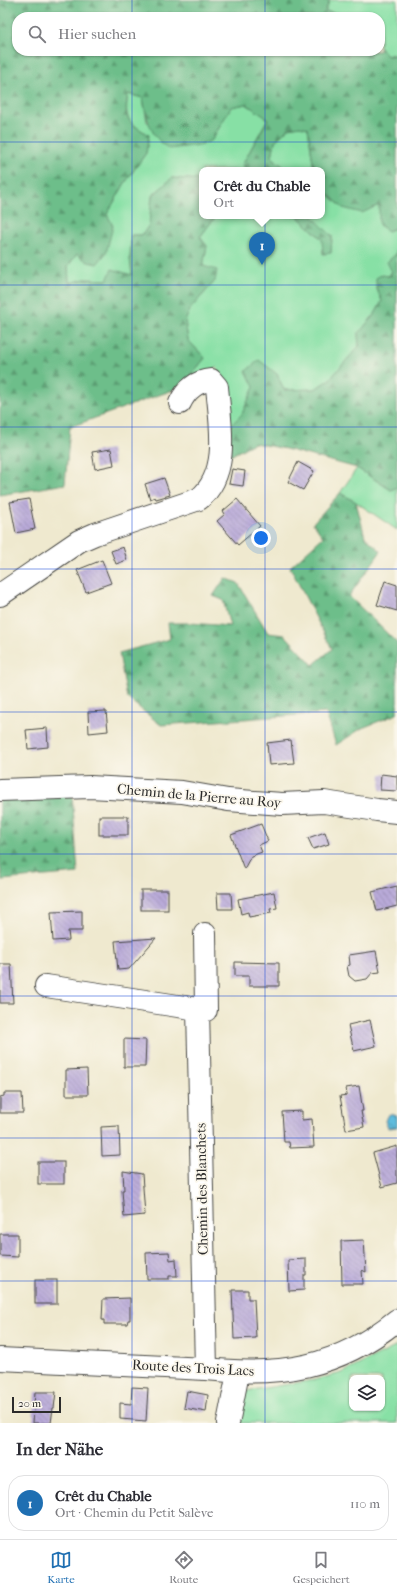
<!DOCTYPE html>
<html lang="de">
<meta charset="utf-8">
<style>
:root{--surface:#fff;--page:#f2f2f3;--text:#2b2b33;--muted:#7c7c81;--line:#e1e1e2;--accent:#1f6fb2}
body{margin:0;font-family:"IM FELL French Canon",serif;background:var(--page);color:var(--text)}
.controls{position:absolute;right:12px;bottom:12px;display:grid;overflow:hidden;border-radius:8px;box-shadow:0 1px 3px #0004}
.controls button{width:36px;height:36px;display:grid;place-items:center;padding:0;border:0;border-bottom:1px solid var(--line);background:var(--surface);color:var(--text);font:20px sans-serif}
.scale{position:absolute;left:12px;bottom:10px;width:49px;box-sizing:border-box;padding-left:4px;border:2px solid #2b2b2b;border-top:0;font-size:11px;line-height:14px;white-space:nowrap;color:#2b2b2b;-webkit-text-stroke:3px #fbf7ec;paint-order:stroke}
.you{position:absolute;left:261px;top:538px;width:14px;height:14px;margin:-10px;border:3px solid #fff;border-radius:50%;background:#1a73e8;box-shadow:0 0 0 6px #1a73e833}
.badge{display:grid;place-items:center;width:26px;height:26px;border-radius:50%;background:var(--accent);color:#fff;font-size:13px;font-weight:700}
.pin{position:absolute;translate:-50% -33px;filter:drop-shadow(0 1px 2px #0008)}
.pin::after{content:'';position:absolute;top:21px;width:14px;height:12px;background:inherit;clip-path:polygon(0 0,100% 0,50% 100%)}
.popup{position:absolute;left:199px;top:167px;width:126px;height:52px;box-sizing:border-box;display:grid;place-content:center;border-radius:8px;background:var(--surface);filter:drop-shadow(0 1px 3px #0005);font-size:13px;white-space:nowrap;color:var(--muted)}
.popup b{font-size:15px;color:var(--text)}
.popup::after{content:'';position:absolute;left:50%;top:100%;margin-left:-8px;border:8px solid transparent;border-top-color:var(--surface)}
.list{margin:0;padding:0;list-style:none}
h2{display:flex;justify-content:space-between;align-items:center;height:52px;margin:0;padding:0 16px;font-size:17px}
h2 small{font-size:13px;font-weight:400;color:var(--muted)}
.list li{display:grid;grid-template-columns:26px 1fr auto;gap:12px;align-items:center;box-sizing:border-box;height:56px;margin:0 8px 8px;padding:0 8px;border:1px solid var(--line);border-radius:16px}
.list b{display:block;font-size:15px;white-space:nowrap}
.list p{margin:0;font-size:13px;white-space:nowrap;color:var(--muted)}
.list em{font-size:13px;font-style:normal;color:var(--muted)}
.icon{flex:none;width:22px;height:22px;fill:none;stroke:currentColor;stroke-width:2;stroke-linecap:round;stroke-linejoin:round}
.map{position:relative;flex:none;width:397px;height:1423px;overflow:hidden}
.search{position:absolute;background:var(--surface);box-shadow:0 1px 3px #0004;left:12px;right:12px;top:12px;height:44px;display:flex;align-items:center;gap:10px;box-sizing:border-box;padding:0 14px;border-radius:16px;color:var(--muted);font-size:15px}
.sheet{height:116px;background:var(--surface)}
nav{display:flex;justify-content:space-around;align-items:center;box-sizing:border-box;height:56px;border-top:1px solid var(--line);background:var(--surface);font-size:11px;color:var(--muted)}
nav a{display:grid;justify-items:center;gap:2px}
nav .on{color:var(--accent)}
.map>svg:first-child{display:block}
</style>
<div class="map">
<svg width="397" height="1423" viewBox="0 0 397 1423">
<defs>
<pattern id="forest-firs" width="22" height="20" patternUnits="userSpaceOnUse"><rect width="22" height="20" fill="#6dbe8a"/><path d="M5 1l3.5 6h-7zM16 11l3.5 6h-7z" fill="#5a9b71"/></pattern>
<pattern id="water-waves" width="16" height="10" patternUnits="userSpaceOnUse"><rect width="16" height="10" fill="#5fbcdd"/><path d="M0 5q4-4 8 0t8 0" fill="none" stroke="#4f99b3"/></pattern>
<pattern id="building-back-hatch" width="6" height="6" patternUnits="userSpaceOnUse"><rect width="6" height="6" fill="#b9aad9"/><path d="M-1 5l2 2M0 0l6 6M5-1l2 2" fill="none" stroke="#978bb0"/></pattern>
</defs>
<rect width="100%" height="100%" fill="#fbf7ec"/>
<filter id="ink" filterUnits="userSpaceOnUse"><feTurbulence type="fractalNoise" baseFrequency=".025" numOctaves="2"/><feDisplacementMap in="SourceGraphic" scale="8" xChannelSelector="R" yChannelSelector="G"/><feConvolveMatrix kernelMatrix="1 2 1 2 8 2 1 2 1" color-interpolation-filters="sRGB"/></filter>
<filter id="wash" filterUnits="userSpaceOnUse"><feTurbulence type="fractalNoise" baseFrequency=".012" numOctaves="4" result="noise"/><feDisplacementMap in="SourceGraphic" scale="16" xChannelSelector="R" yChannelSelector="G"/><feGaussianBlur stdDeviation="0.9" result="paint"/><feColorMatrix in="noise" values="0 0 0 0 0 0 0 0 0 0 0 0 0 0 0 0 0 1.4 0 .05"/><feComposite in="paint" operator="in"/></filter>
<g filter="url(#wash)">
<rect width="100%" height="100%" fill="#efe9cf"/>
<g fill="#87e0a5" stroke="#598668" fill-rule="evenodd">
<polygon points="330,0 397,0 397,55 386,55 380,47 380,17 356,17 325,11"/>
<path d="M128,94L143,98L147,122L212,140L231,107L246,104L268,118L242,165L247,170H202V180L172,178L152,196L149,225L142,235H132L130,258L132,275L107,280L85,279L69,283L68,266L77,254L88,262L107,214L125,183L146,153L149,135C128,122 124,120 128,94Z"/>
<polygon points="300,126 308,128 314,170 287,170 272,157 275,141 289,128"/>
<path d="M322,188L343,208L379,205L388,231L397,228C397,243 397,263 389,276L381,275L376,287L382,301L375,314L358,334L359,346L330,379L315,389L284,390L277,374L254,387L242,414L228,428L223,395L217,367L206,374L188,379L205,358L188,340L185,321L191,308L215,281L203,266L207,246L200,237L216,216H297L322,239L331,253L332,236L312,216H322Z"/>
<polygon points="357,468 391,490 397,487 397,530 356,502 340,493"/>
<path d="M397,1346V1423H236L246,1391L314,1380L342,1373ZM352,1378H382V1408H352Z"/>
</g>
<g fill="url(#forest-firs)" stroke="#4c745a">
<path d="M0,0H330L325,11L356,17H17V51H380V48L386,55H397V227L388,231L379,225V205L362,213L343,208L322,188V170H314L308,128L300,126L289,128L275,141L272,157L287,170H247L242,165L268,119L246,104L231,107L212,140L201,145L169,149C150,136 147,120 143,98L128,94C123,120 128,122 149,135L146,153L125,183L107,214L113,226L106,253L97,264L88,262L77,254L68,266L69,283L85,279L107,280L112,269L132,275L130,258L131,235H142L149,225L152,196L172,178L202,180V216H216L200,237L207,246L203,266L217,270L215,281L191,308L185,321L188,340L205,358L188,379L173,390L70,427L65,484L0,495Z"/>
<polygon points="297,216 312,216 332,236 331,253 323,254 322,239"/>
<polygon points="397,251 397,487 391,490 357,468 286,449 254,443 230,456 228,428 242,414 254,387 246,371 259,360 277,374 284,390 315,389 330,379 359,346 358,334 375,314 382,301 376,287 376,278 381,275 389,276 392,272 387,262 397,253"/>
<polygon points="340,493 356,502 365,537 381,551 349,596 397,643 397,714 362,728 336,745 326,713 161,725 127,698 119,653 170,639 168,623 190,623 230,626 223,600 213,596 225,578 238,583 268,633 285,635 313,665 332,649 290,567 323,537 313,523"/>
<polygon points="72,794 78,873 2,880 0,864 0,797"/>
</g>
<polygon fill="url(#water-waves)" stroke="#457484" points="390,1114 397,1116 397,1127 388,1128 385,1121 387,1116"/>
<g id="blocks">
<g fill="url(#building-back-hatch)">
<polygon points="111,449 114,465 95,469 92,452"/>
<polygon points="298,462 314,471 303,490 288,482"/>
<polygon points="232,469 245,471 243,486 229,484"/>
<polygon points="164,478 170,495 156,499 155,497 150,499 145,484"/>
<polygon points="29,499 35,529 16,533 10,502"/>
<polygon points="237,499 260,526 238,545 217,521 225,514 223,511"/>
<polygon points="123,547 127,560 116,564 111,551"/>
<polygon points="102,560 111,583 86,592 77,570"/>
<polygon points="385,581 397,585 397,611 377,605"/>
<polygon points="106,711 108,731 89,733 88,712"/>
<polygon points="47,728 48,747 28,749 26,730"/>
<polygon points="291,740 294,763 269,765 267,743"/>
<polygon points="381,774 397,776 397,791 380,790"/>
<rect x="99" y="816" width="29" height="19"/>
<polygon points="261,824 268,841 259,845 262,852 251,856 244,869 231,835"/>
<polygon points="325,832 329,844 313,849 308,838"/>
<polygon points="397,886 397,906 377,911 372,892"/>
<rect x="141" y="890" width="27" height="20"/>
<polygon points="274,892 277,908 270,909 271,913 249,917 248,912 241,914 238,899"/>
<polygon points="217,893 231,893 232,909 218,909"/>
<polygon points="82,911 82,931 68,931 69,940 53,941 51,912"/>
<polygon points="156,938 129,969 118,970 115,941"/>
<polygon points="376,951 380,972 372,973 367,979 355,981 349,976 347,966 350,965 349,955"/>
<polygon points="235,962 279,963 279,986 249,986 249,976 235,976"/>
<polygon points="0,964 11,964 13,1003 0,1003"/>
<polygon points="370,1020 376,1046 354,1051 348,1025"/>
<polygon points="124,1039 146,1040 145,1067 124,1067"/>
<polygon points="87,1069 88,1095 66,1095 66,1070"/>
<polygon points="359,1086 363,1111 361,1111 364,1127 346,1130 340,1096 347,1095 346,1088"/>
<polygon points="4,1093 22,1093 23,1113 0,1113 0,1097 4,1096"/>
<polygon points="302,1111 302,1120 312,1119 314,1147 290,1148 289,1142 284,1142 282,1112"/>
<polygon points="119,1126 120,1155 102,1156 101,1127"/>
<polygon points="397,1146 397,1183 382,1187 373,1153"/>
<rect x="38" y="1162" width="26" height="22"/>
<polygon points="123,1171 142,1174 145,1215 124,1217 122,1190 124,1190"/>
<polygon points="0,1234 18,1234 18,1257 0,1256"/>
<polygon points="364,1240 366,1272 362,1270 363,1284 342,1284 341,1241"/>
<polygon points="169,1252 170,1260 176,1259 177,1276 169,1276 169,1279 147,1279 146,1253"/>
<polygon points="306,1259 306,1275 304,1275 304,1290 289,1291 288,1260"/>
<rect x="35" y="1280" width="22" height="24"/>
<polygon points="232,1290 248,1290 248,1299 254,1299 256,1338 234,1339"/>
<polygon points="130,1298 130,1320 128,1320 127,1324 104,1324 104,1320 102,1320 103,1299"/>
<polygon points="132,1387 148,1388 146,1421 120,1419 120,1403 131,1404"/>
<polygon points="187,1391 208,1395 206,1412 184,1408"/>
<polygon points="35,1392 56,1392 54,1408 53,1408 51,1423 33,1423"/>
</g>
</g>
</g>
<g filter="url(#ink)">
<use href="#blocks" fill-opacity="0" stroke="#484844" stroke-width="1"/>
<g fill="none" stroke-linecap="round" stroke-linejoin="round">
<g stroke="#484844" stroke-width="24">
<g id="minor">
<path d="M0,595L79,541L95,534L199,499C231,473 220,422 217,387L211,380C197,381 186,390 180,403"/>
<polyline points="0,790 90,787 182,792 228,800 282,804 324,802 377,810 397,812"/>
<polyline points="205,934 206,1010 198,1009 206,1369"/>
<polyline points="46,986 198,1009"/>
<path d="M0,1359L206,1369C280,1377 338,1368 397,1320"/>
<polyline points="228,1423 238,1373"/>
</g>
</g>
<use href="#minor" stroke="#fff" stroke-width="22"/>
</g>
</g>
<path fill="none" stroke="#1d4ed8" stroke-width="1" stroke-opacity="0.55" d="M132,0V17M265,0V17M132,51V1423M265,51V1423M0,142H397M0,285H397M0,427H397M0,569H397M0,712H397M0,854H397M0,996H397M0,1138H397M0,1281H397"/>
<g text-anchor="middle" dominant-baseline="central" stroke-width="3.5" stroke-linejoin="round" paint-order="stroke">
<g font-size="14" fill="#2b2b2b" stroke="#fbf7ec">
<text transform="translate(199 796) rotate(5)">Chemin de la Pierre au Roy</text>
<text transform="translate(202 1189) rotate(-91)">Chemin des Blanchets</text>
<text transform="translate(193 1368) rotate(3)">Route des Trois Lacs</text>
</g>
</g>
</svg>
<div class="controls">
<button><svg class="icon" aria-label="layers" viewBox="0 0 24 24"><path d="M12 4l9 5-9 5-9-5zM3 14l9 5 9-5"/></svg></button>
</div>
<div class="scale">20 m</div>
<div class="you"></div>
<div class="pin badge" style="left:262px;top:265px">1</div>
<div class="popup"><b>Crêt du Chable</b>Ort</div>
<div class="search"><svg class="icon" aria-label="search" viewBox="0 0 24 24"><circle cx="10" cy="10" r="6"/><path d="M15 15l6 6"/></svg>Hier suchen</div>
</div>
<section class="sheet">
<h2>In der Nähe<small></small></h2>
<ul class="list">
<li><span class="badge">1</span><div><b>Crêt du Chable</b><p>Ort · Chemin du Petit Salève</p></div><em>110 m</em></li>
</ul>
</section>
<nav>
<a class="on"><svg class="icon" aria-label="map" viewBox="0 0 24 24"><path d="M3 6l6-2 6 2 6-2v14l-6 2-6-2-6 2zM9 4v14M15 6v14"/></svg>Karte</a>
<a><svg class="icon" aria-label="directions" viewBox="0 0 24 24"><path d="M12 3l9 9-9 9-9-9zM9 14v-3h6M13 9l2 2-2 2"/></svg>Route</a>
<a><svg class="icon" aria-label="saved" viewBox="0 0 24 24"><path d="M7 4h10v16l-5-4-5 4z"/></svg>Gespeichert</a>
</nav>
